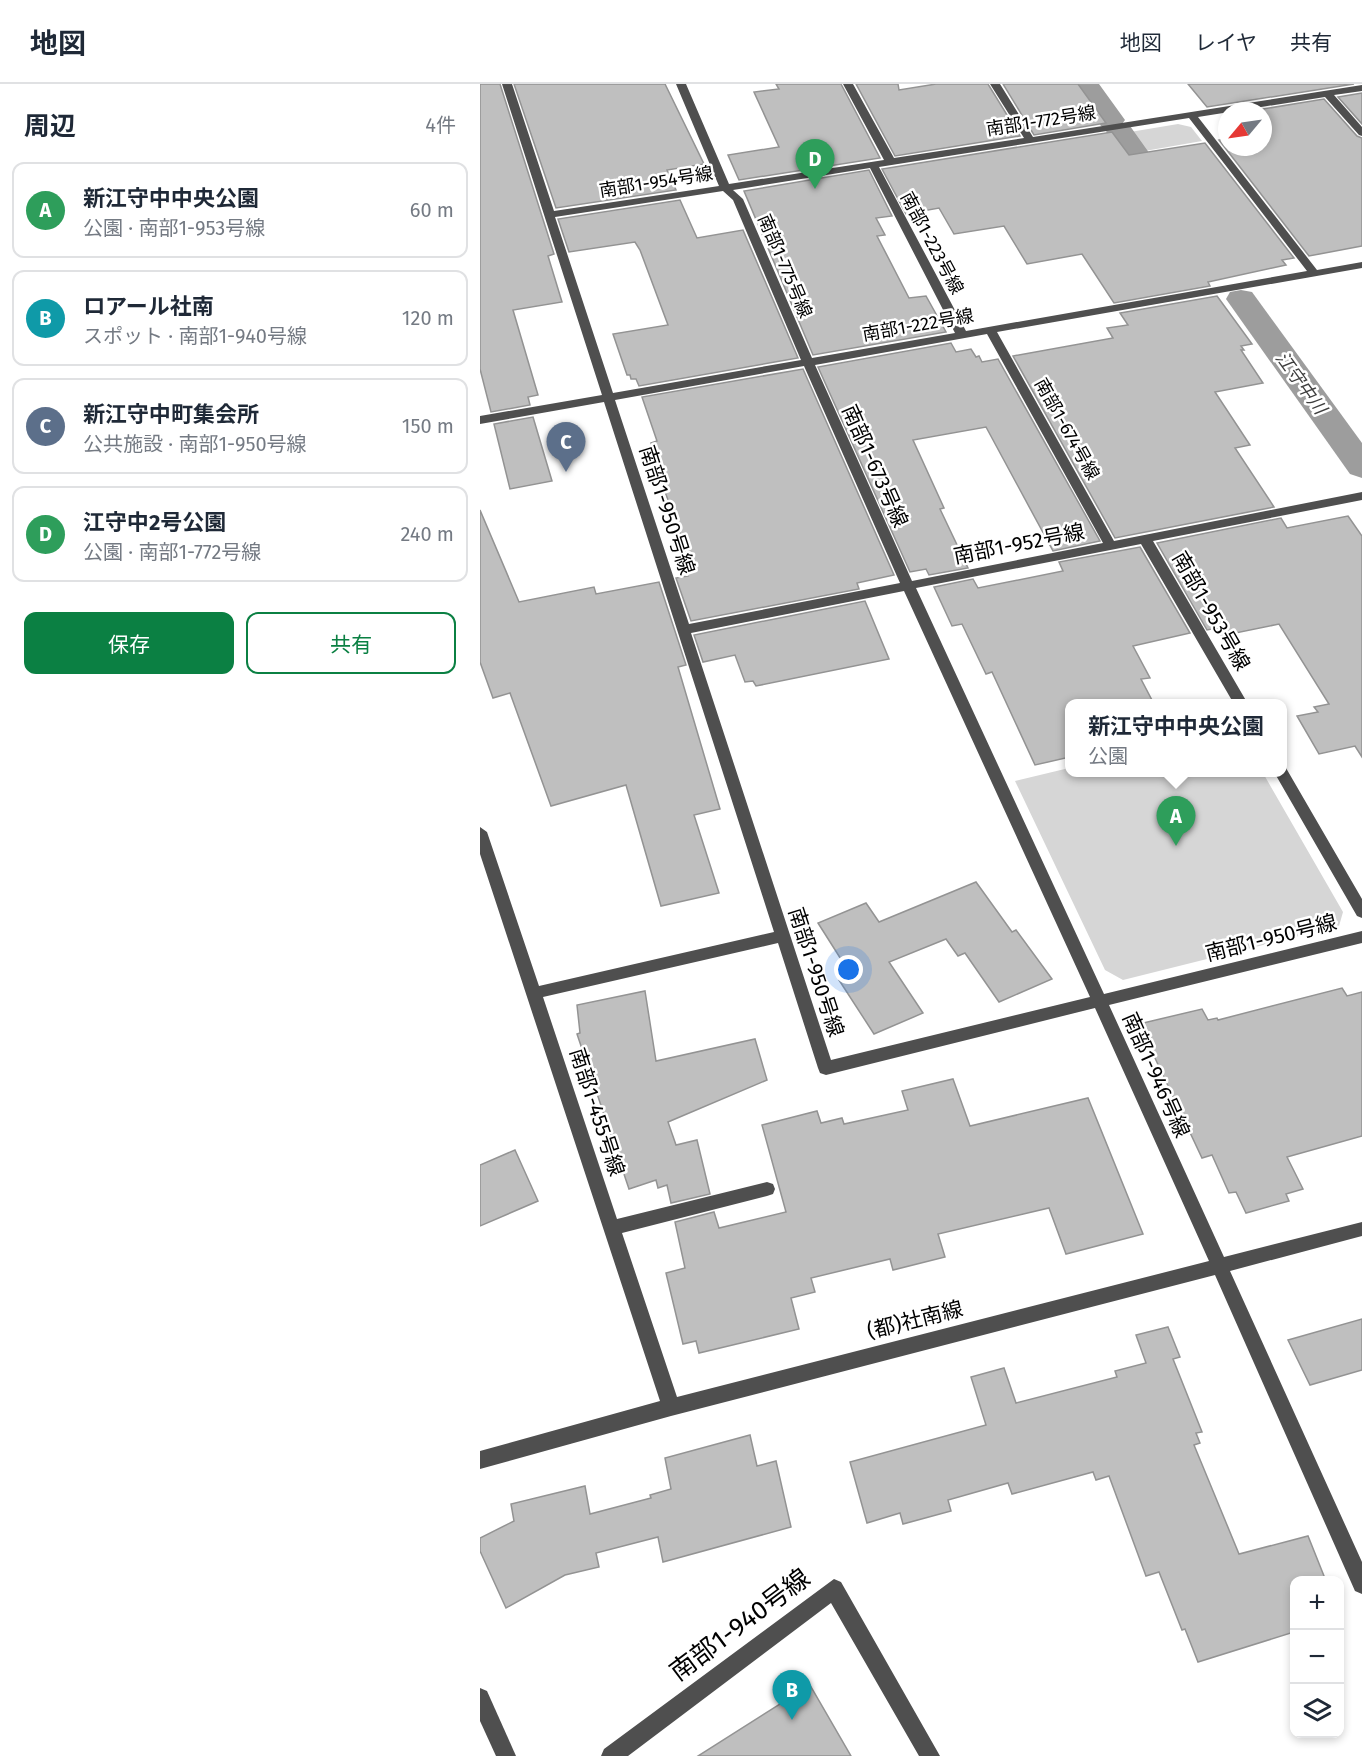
<!DOCTYPE html>
<html lang="ja">
<meta charset="utf-8">
<style>
:root{--surface:#fff;--page:#f2f2f3;--text:#1f2937;--muted:#747a83;--line:#e0e1e3;--accent:#0b8043}
body{margin:0;font-family:"Fira Sans","Noto Sans JP",sans-serif;background:var(--page);color:var(--text)}
.controls{position:absolute;right:18px;bottom:18px;display:grid;overflow:hidden;border-radius:12px;box-shadow:0 3px 9px #0003}
.controls button{width:54px;height:54px;display:grid;place-items:center;padding:0;border:0;border-bottom:2px solid var(--line);background:var(--surface);color:var(--text);font:30px sans-serif}
.compass{position:absolute;left:738px;top:18px;width:54px;height:54px;border-radius:50%;background:var(--surface);box-shadow:0 3px 9px #0003;rotate:241deg}
.you{position:absolute;left:369px;top:886px;width:21px;height:21px;margin:-15px;border:4px solid #fff;border-radius:50%;background:#1a73e8;box-shadow:0 0 0 9px #1a73e833}
.badge{display:grid;place-items:center;width:39px;height:39px;border-radius:50%;background:var(--accent);color:#fff;font-size:20px;font-weight:700}
.pin{position:absolute;translate:-50% -50px;filter:drop-shadow(0 2px 3px #0008)}
.pin::after{content:'';position:absolute;top:32px;width:21px;height:18px;background:inherit;clip-path:polygon(0 0,100% 0,50% 100%)}
.popup{position:absolute;left:585px;top:615px;width:222px;height:78px;box-sizing:border-box;display:grid;place-content:center;border-radius:12px;background:var(--surface);filter:drop-shadow(0 2px 4px #0005);font-size:20px;white-space:nowrap;color:var(--muted)}
.popup b{font-size:22px;color:var(--text)}
.popup::after{content:'';position:absolute;left:50%;top:100%;margin-left:-12px;border:12px solid transparent;border-top-color:var(--surface)}
.list{margin:0;padding:0;list-style:none}
h2{display:flex;justify-content:space-between;align-items:center;height:78px;margin:0;padding:0 24px;font-size:26px}
h2 small{font-size:20px;font-weight:400;color:var(--muted)}
.list li{display:grid;grid-template-columns:39px 1fr auto;gap:18px;align-items:center;box-sizing:border-box;height:96px;margin:0 12px 12px;padding:0 12px;border:2px solid var(--line);border-radius:12px}
.list b{display:block;font-size:22px;white-space:nowrap}
.list p{margin:0;font-size:20px;white-space:nowrap;color:var(--muted)}
.list em{font-size:20px;font-style:normal;color:var(--muted)}
.actions{display:flex;gap:12px;padding:18px 24px}
.actions a{flex:1;padding:14px 0;border:2px solid var(--accent);border-radius:12px;text-align:center;font-size:21px;color:var(--accent)}
.actions .main{background:var(--accent);color:#fff}
.icon{flex:none;width:33px;height:33px;fill:none;stroke:currentColor;stroke-width:2;stroke-linecap:round;stroke-linejoin:round}
.map{position:relative;flex:none;width:882px;height:1672px;overflow:hidden}
header{display:flex;align-items:center;gap:36px;box-sizing:border-box;height:84px;padding:0 30px;background:var(--surface);border-bottom:2px solid var(--line)}
header strong{font-size:28px}
nav{display:flex;gap:33px;margin-inline-start:auto;font-size:21px}
main{display:flex}
aside{flex:1;background:var(--surface)}
.map>svg:first-child{display:block}
</style>
<header>
<strong>地図</strong>
<nav><a>地図</a><a>レイヤ</a><a>共有</a></nav>
</header>
<main>
<aside>
<h2>周辺<small>4件</small></h2>
<ul class="list">
<li><span class="badge" style="background:#2e9e5b">A</span><div><b>新江守中中央公園</b><p>公園 · 南部1-953号線</p></div><em>60 m</em></li>
<li><span class="badge" style="background:#0f9aa8">B</span><div><b>ロアール社南</b><p>スポット · 南部1-940号線</p></div><em>120 m</em></li>
<li><span class="badge" style="background:#5c6f8a">C</span><div><b>新江守中町集会所</b><p>公共施設 · 南部1-950号線</p></div><em>150 m</em></li>
<li><span class="badge" style="background:#2e9e5b">D</span><div><b>江守中2号公園</b><p>公園 · 南部1-772号線</p></div><em>240 m</em></li>
</ul>
<div class="actions"><a class="main">保存</a><a>共有</a></div>
</aside>
<div class="map">
<svg width="882" height="1672" viewBox="0 0 882 1672">
<rect width="100%" height="100%" fill="#fff"/>
<g fill="#d6d6d6">
<polygon points="698,40 711,43 722,57 659,68 644,49"/>
<polygon points="589,684 590,688 783,689 863,828 859,842 643,896 625,886 535,697"/>
</g>
<g fill="none" stroke-linecap="round" stroke-linejoin="round">
<g fill="#9d9d9d" fill-rule="evenodd">
<polygon points="592,0 619,0 645,36 642,40 650,42 702,115 698,121 688,124 678,121 626,48 629,44 621,42"/>
<polygon points="761,206 772,208 882,359 882,394 870,390 746,215 750,208"/>
</g>
</g>
<g fill="#bfbfbf" stroke="#939393" stroke-width="1.5">
<polygon points="0,0 20,0 74,170 68,172 82,218 33,226 58,311 48,313 50,321 11,328 0,285"/>
<polygon points="34,0 185,0 224,80 187,86 196,106 76,124"/>
<polygon points="296,0 361,0 400,74 259,96 248,71 299,63 274,8 299,5"/>
<polygon points="376,0 418,0 419,6 456,0 508,0 540,52 415,72"/>
<polygon points="523,0 598,0 626,39 554,51"/>
<polygon points="708,0 874,0 727,23"/>
<polygon points="882,9 882,40 858,13"/>
<polygon points="844,15 877,52 882,54 882,162 829,172 739,56 747,55 747,63 783,63 783,27 771,27"/>
<polygon points="632,48 649,71 725,59 814,174 802,176 806,181 728,198 730,202 634,219 602,170 547,180 524,142 474,150 459,124 426,130 402,85"/>
<polygon points="389,86 412,132 396,134 405,151 397,152 429,214 446,212 466,248 333,271 264,107"/>
<polygon points="200,116 217,154 263,146 318,274 159,302 156,295 151,295 150,291 147,291 133,250 188,241 160,166 155,158 89,168 78,135"/>
<polygon points="737,212 772,260 761,262 764,266 761,266 783,299 735,308 770,361 755,364 794,423 635,454 533,272 633,254 627,244 648,241 640,229"/>
<polygon points="471,259 476,268 491,265 496,273 499,272 502,278 518,275 620,457 573,467 506,343 433,356 464,424 460,425 488,484 449,491 446,485 430,488 338,283"/>
<polygon points="323,285 414,491 377,499 379,505 211,537 196,494 208,492 196,458 203,457 173,375 176,375 171,359 177,357 162,313"/>
<polygon points="53,333 72,397 30,405 14,340"/>
<polygon points="0,426 39,518 114,503 116,510 179,498 206,581 198,583 240,725 214,731 239,809 181,822 146,701 71,722 30,609 13,614 0,578"/>
<polygon points="868,432 882,452 882,673 875,662 839,670 817,632 838,628 834,623 849,620 799,540 741,552 737,544 727,546 677,459 801,434 807,444"/>
<polygon points="660,463 710,549 653,562 670,594 661,595 674,620 590,620 590,673 555,681 512,588 506,590 482,540 472,542 454,503 493,495 498,504 583,487 579,478"/>
<polygon points="385,517 409,575 276,602 273,597 265,598 255,571 223,578 214,551"/>
<polygon points="496,798 532,848 536,846 572,895 519,918 485,869 478,872 466,855 409,878 443,929 394,950 359,896 371,891 338,839 386,819 399,838"/>
<polygon points="862,904 867,912 882,908 882,1052 807,1073 823,1105 806,1110 809,1117 766,1129 756,1108 749,1109 732,1071 722,1074 659,940 722,925 728,936 737,934 738,936"/>
<polygon points="165,907 176,977 275,955 287,996 188,1038 196,1061 217,1056 230,1110 191,1119 187,1101 178,1104 176,1096 149,1105 97,950 100,949 97,921"/>
<polygon points="473,995 490,1042 608,1014 663,1150 586,1170 569,1124 458,1150 465,1173 413,1186 410,1175 331,1194 335,1208 311,1214 319,1245 219,1269 216,1257 203,1260 186,1189 205,1184 195,1138 234,1128 239,1144 306,1128 282,1041 337,1027 341,1039 362,1034 364,1040 428,1026 422,1007"/>
<polygon points="35,1066 58,1117 0,1142 0,1081"/>
<polygon points="882,1235 882,1286 830,1301 808,1256"/>
<polygon points="688,1243 700,1273 693,1275 722,1348 716,1349 720,1359 714,1361 759,1470 828,1452 846,1497 814,1497 814,1548 718,1578 705,1545 702,1546 679,1488 666,1492 629,1392 616,1396 613,1388 532,1410 528,1399 468,1416 471,1427 423,1440 420,1429 387,1439 370,1378 506,1341 491,1293 524,1284 536,1319 637,1293 635,1287 666,1279 656,1251"/>
<polygon points="270,1351 277,1382 296,1377 311,1443 183,1478 178,1453 116,1469 119,1483 85,1491 26,1524 0,1467 0,1454 34,1437 31,1420 105,1402 110,1430 171,1414 170,1411 191,1405 185,1374"/>
<polygon points="330,1601 371,1672 218,1672"/>
</g>
<g fill="none" stroke-linecap="round" stroke-linejoin="round">
<g fill="#4f4f4f" fill-rule="evenodd">
<path d="M22,0H32L74,127L239,102L196,0H206L249,100L404,76L363,0H373L414,74L544,54L510,0H520L553,53L882,1V7L854,11L882,43V52L879,51L845,13L718,33L837,186L882,178V184L517,248L634,457L882,408V416L673,457L768,620H754L661,460L436,504L624,910L882,847V859L629,921L744,1173L882,1138V1152L750,1187L882,1478V1510L875,1507L735,1191L191,1332L0,1385V1367L180,1317L0,770V743L7,748L59,902L294,848L124,318L0,340V332L122,311ZM709,34L827,187L486,247L399,83ZM390,84L475,249L332,274L263,115L253,106ZM243,107L253,116L321,276L133,309L75,133ZM507,250L623,459L432,497L335,281ZM324,282L420,499L209,540L135,316ZM424,507L610,913L351,976L211,549ZM298,859L338,984L340,989L346,991L615,924L729,1177L197,1313L142,1149L287,1112L293,1110L295,1105L293,1100L287,1098L137,1135L63,913Z"/>
<polygon points="802,683 806,684 882,815 882,834 877,832 794,688 802,688"/>
<polygon points="354,1495 361,1498 460,1672 439,1672 351,1519 148,1672 121,1672 124,1665"/>
<polygon points="0,1604 7,1607 36,1672 16,1672 0,1637"/>
</g>
</g>
<g text-anchor="middle" dominant-baseline="central" stroke-width="5" stroke-linejoin="round" paint-order="stroke">
<g font-size="18" fill="#000" stroke="#fff">
<text transform="translate(561 37) rotate(-9)">南部1-772号線</text>
<text transform="translate(176 98) rotate(-9)">南部1-954号線</text>
<text transform="translate(452 159) rotate(62)">南部1-223号線</text>
<text transform="translate(305 182) rotate(67)">南部1-775号線</text>
<text transform="translate(438 241) rotate(-10)">南部1-222号線</text>
<text transform="translate(587 345) rotate(61)">南部1-674号線</text>
</g>
<g font-size="18" font-style="italic" fill="#3e3e3e" stroke="#fff">
<text transform="translate(821 299) rotate(54)">江守中川</text>
</g>
<g font-size="21" fill="#000" stroke="#fff">
<text transform="translate(395 382) rotate(66)">南部1-673号線</text>
<text transform="translate(187 426) rotate(72)">南部1-950号線</text>
<text transform="translate(539 460) rotate(-11)">南部1-952号線</text>
<text transform="translate(731 527) rotate(60)">南部1-953号線</text>
<text transform="translate(791 854) rotate(-14)">南部1-950号線</text>
<text transform="translate(336 888) rotate(72)">南部1-950号線</text>
<text transform="translate(676 991) rotate(66)">南部1-946号線</text>
<text transform="translate(117 1028) rotate(72)">南部1-455号線</text>
<text transform="translate(435 1236) rotate(-14)">(都)社南線</text>
</g>
<g font-size="26" fill="#000" stroke="#fff">
<text transform="translate(260 1541) rotate(-37)">南部1-940号線</text>
</g>
</g>
</svg>
<div class="controls">
<button>+</button>
<button>−</button>
<button><svg class="icon" aria-label="layers" viewBox="0 0 24 24"><path d="M12 4l9 5-9 5-9-5zM3 14l9 5 9-5"/></svg></button>
</div>
<svg class="compass" viewBox="-18 -18 36 36"><path d="M0-13l5 13h-10z" fill="#e53935"/><path d="M0 13l5-13h-10z" fill="#747a83"/></svg>
<div class="you"></div>
<div class="pin badge" style="left:696px;top:762px;background:#2e9e5b">A</div>
<div class="popup"><b>新江守中中央公園</b>公園</div>
<div class="pin badge" style="left:312px;top:1636px;background:#0f9aa8">B</div>
<div class="pin badge" style="left:86px;top:388px;background:#5c6f8a">C</div>
<div class="pin badge" style="left:335px;top:105px;background:#2e9e5b">D</div>
</div>
</main>
